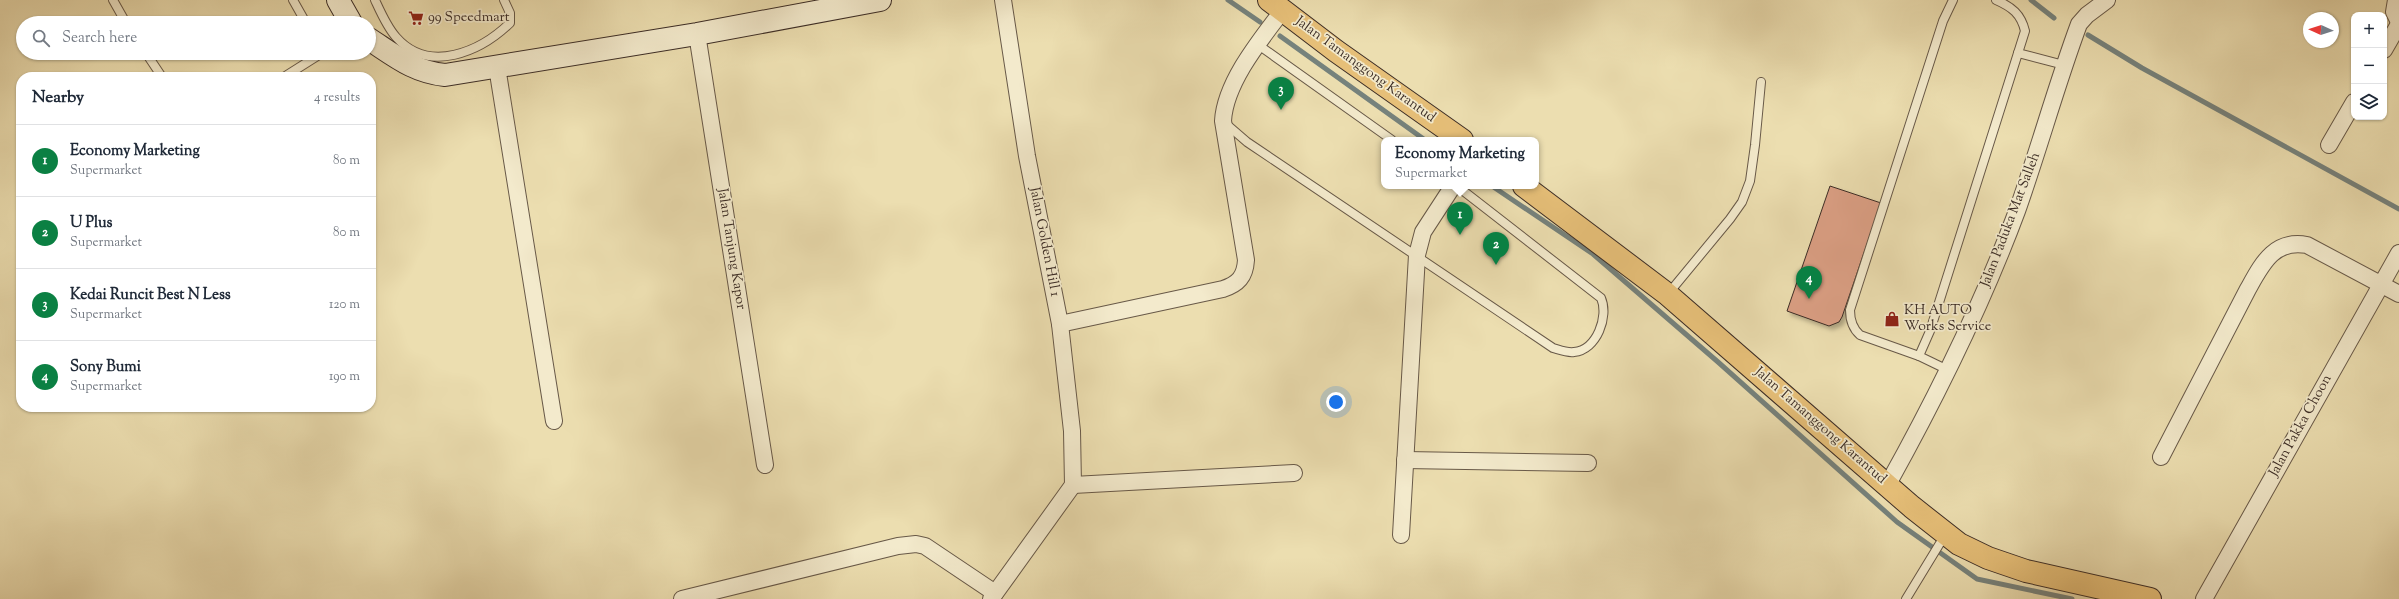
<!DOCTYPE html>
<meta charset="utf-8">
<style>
:root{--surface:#fff;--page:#f2f2f3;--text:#1f2937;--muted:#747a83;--line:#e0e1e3;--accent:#0b8043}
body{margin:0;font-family:"Sorts Mill Goudy",serif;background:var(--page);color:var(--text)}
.controls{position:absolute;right:12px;top:12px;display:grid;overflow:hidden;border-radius:8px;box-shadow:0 1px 3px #0004}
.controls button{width:36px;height:36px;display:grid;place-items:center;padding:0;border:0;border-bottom:1px solid var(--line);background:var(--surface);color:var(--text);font:20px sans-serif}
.compass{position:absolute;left:2303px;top:12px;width:36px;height:36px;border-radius:50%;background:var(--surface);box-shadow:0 1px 3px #0004;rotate:273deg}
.you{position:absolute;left:1336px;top:402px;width:14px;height:14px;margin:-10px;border:3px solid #fff;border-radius:50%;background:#1a73e8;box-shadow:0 0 0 6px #1a73e833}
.badge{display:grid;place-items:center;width:26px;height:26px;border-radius:50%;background:var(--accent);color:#fff;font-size:13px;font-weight:700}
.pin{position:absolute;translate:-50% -33px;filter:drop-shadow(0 1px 2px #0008)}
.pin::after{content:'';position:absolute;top:21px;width:14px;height:12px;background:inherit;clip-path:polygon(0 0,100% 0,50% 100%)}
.popup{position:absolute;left:1381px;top:137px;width:158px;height:52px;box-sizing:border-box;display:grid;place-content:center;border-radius:8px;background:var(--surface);filter:drop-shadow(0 1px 3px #0005);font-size:13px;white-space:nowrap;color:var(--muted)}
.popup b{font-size:15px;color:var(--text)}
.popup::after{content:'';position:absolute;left:50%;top:100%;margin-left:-8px;border:8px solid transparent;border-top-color:var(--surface)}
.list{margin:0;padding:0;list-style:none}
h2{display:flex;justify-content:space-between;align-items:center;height:52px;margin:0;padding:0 16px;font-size:17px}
h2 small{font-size:13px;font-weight:400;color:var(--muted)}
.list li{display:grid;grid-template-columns:26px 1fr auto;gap:12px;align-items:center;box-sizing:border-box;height:72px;padding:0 16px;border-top:1px solid var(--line)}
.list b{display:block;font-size:15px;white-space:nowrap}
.list p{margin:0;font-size:13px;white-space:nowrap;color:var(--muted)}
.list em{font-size:13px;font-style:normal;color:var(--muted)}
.icon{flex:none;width:22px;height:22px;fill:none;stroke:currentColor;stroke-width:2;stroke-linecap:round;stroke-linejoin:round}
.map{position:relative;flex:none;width:2399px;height:599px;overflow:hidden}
.search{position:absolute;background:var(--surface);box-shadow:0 1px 3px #0004;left:16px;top:16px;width:360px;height:44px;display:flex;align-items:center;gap:10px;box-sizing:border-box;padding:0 14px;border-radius:22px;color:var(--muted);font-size:15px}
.panel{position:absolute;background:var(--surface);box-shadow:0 1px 3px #0004;left:16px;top:72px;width:360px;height:340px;border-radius:16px}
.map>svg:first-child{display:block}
</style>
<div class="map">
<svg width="2399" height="599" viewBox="0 0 2399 599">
<defs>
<filter id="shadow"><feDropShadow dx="3.5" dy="3.5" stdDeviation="2" flood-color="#0004"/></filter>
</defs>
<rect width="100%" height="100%" fill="#ecdeb0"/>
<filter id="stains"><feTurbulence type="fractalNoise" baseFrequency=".005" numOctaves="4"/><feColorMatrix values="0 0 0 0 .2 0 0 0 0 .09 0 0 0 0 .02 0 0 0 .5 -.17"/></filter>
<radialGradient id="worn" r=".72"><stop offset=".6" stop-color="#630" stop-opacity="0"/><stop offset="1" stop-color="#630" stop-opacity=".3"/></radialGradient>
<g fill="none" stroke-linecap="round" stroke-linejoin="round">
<g stroke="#76827c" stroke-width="5">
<polyline points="1228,0 1260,22"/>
<polyline points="2031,0 2054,18"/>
<polyline points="2088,35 2142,68 2399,209"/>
<polyline points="1280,36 1425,140"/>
<polyline points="1492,186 1593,254 1718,362 1897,522 1977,579 2072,599"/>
</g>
</g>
<polygon fill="#db9f84" stroke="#3c2d26" filter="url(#shadow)" points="1830,186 1881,203 1842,317 1839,322 1829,326 1787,311"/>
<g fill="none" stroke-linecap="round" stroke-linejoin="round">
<g stroke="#685948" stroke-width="10">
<g id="lane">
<polyline points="113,0 126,23"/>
<polyline points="293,0 306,23"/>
<path d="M375,0C381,13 387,27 396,37C429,75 481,51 510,23V13L504,0"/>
<polyline points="1257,44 1392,140"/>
<polyline points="146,53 162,77"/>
<polyline points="2018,53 2064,65"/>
<polyline points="284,77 322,53"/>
<path d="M1225,123L1247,142L1553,348C1560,350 1567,353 1574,352C1597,350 1609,316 1601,298L1457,186"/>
<polyline points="1668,294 1730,219 1742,202 1750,181 1755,145 1761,82"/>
<path d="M1919,356L1860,335C1852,328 1850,320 1850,310L1943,21L1953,0"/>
<path d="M1948,370L1919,356L1930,331L2025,31C2021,14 2012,7 1996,0"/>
<polyline points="1906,599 1945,535"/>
</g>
</g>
<g stroke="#685948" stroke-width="18">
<g id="street">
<polyline points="1003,0 1027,156 1060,324 1072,431 1073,485"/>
<polyline points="2396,0 2394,12 2399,22"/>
<polyline points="697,34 765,465"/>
<polyline points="2384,50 2399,24"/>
<polyline points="497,67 554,421"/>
<polyline points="2329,145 2354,102"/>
<path d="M1060,324L1223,289C1238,284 1245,277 1246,260L1223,121C1225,83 1260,40 1283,10"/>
<path d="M2161,457L2248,289C2262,264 2274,239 2307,245L2399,294"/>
<polyline points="1405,460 1588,463"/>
<path d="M1888,484C1937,396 1982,305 2017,211C2039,149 2056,86 2079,24L2087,15L2107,0"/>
<polyline points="1073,485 1294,473"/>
<polyline points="1401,535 1417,255 1423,232 1453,186"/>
<polyline points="682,599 898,546 916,544 925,546 995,593"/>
<polyline points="991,599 1073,485"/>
<polyline points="2204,599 2399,253"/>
</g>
</g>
<g stroke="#3c2d26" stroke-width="24">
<g id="secondary">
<polyline points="338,0 351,23"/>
<path d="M369,39C395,56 414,72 445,75L697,34L880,0"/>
</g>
</g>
<g stroke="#3c2d26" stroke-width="24">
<g id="primary">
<polyline points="1269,0 1336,51 1462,140"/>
<polyline points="1524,186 1667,294 1912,507 1959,544 1988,558 2026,571 2150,599"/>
</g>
</g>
<use href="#lane" stroke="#f3eacc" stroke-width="8"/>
<use href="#street" stroke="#f3eacc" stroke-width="16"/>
<use href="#secondary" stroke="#f3eacc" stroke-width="22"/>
<use href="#primary" stroke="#e6bf78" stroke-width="22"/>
</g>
<defs>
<g id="supermarket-bare" transform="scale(1.2)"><path d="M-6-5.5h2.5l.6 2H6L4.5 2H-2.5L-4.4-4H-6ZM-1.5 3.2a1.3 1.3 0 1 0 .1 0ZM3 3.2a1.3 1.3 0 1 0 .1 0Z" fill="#8f2418" stroke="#f3eacc" stroke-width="2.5" paint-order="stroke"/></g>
<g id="shop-bare" transform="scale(1.2)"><path d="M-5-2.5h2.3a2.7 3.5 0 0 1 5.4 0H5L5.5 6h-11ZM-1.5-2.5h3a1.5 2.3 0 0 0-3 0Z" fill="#8f2418" stroke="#f3eacc" stroke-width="2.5" paint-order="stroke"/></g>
</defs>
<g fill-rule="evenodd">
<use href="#supermarket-bare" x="416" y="18"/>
<use href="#shop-bare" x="1892" y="319"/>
</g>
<g text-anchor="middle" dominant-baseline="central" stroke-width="3.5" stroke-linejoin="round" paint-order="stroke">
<g font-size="14" fill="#3c2d26" stroke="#f3eacc" text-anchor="start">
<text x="428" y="18">99 Speedmart</text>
<text x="1904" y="311">KH AUTO<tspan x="1904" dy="16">Works Service</tspan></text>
</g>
<g font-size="14" fill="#3c2d26" stroke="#f3eacc">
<text transform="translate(1365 70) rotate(36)">Jalan Tamanggong Karantud</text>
<text transform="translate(2011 220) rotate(-69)">Jalan Paduka Mat Salleh</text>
<text transform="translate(1044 242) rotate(79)">Jalan Golden Hill 1</text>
<text transform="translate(731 249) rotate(81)">Jalan Tanjung Kapor</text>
<text transform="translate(1820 426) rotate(41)">Jalan Tamanggong Karantud</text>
<text transform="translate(2301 426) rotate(-61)">Jalan Pakka Choon</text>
</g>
</g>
<rect width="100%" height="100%" filter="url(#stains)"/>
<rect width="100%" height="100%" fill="url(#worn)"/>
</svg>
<div class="controls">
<button>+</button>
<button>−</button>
<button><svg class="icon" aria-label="layers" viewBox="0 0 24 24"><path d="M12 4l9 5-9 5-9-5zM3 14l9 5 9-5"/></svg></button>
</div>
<svg class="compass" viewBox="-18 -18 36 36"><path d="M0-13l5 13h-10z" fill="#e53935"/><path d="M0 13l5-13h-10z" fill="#747a83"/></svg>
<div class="you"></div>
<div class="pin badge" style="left:1460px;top:235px">1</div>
<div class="popup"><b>Economy Marketing</b>Supermarket</div>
<div class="pin badge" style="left:1496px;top:265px">2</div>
<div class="pin badge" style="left:1281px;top:110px">3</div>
<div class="pin badge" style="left:1809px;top:299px">4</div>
<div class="search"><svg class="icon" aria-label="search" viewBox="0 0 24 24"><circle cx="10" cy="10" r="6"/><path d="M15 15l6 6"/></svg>Search here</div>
<section class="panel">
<h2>Nearby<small>4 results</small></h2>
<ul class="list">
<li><span class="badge">1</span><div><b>Economy Marketing</b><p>Supermarket</p></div><em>80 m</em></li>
<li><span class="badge">2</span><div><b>U Plus</b><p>Supermarket</p></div><em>80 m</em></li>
<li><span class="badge">3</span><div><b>Kedai Runcit Best N Less</b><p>Supermarket</p></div><em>120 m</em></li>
<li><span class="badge">4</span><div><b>Sony Bumi</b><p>Supermarket</p></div><em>190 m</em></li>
</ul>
</section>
</div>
